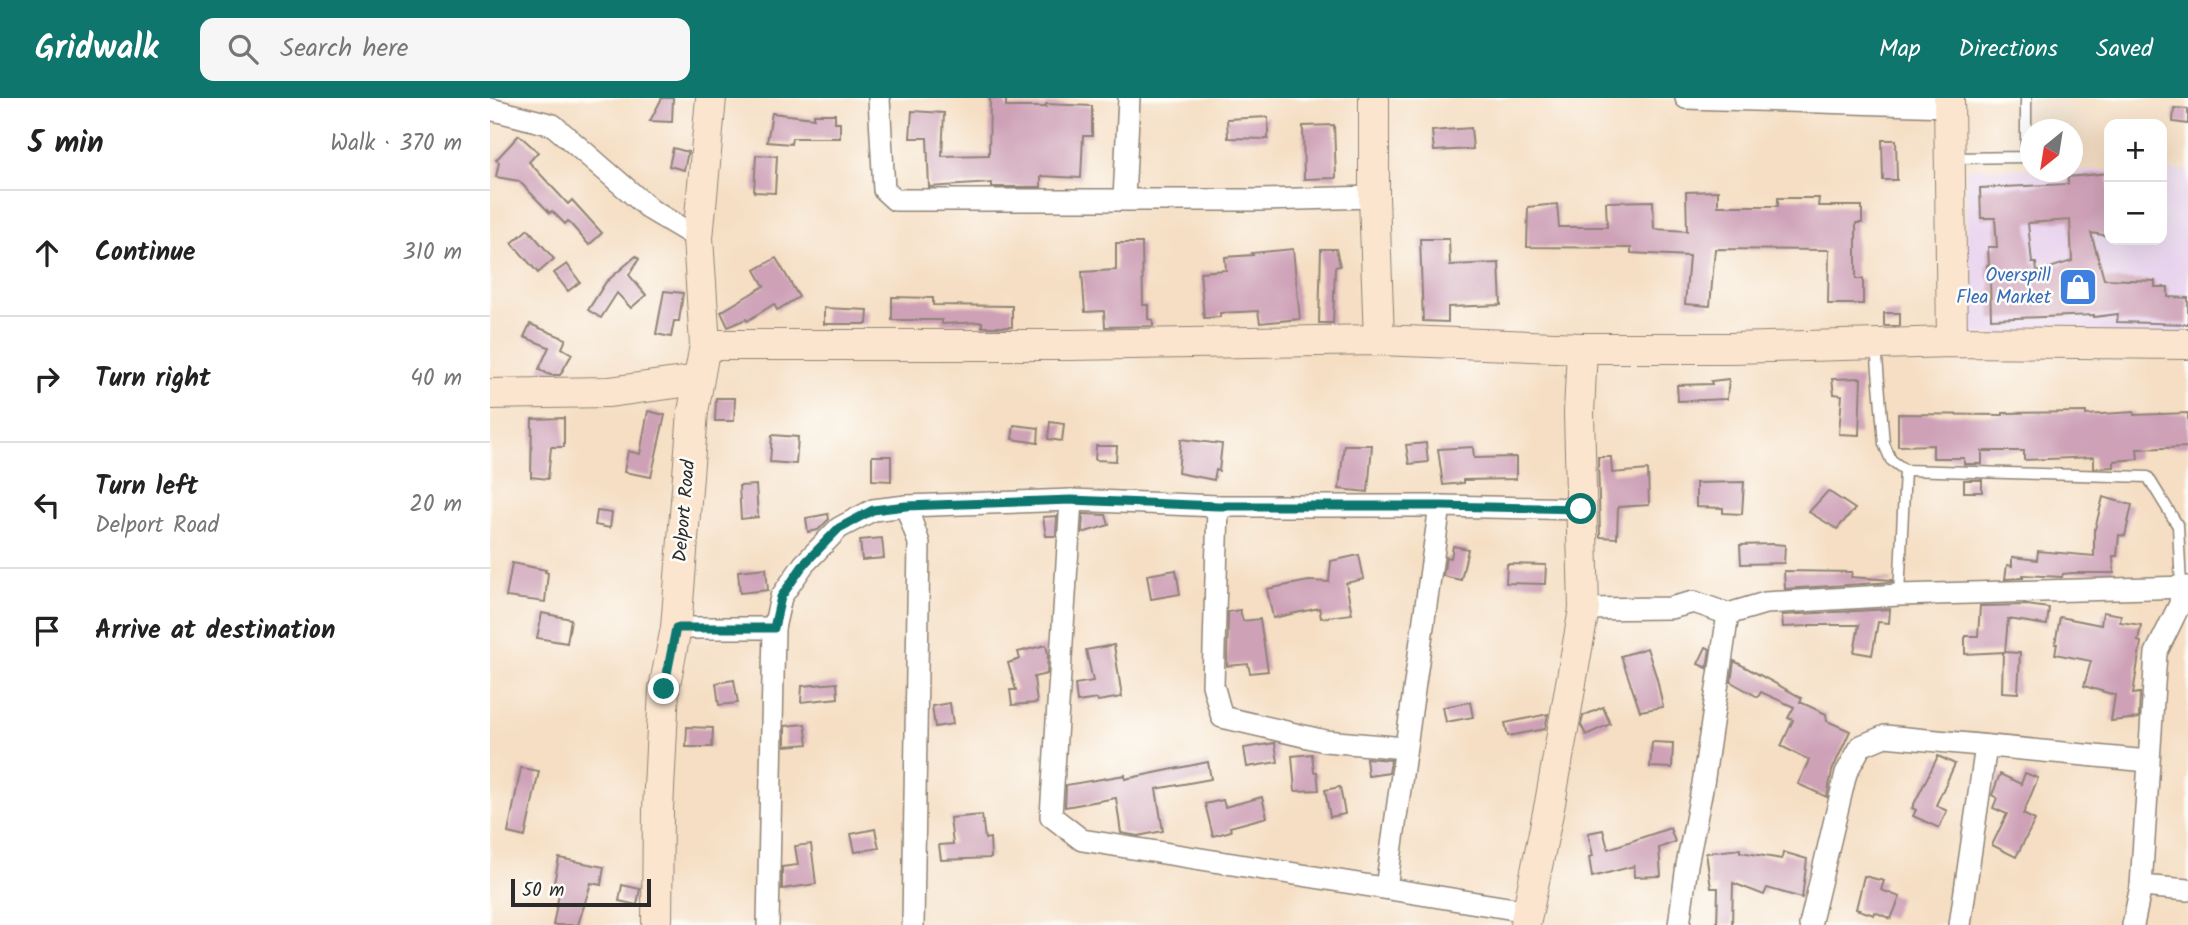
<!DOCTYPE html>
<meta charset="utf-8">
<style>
:root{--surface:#fff;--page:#f6f6f6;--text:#222;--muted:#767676;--line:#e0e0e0;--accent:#0f766e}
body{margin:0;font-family:Kalam,sans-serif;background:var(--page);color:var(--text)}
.controls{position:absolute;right:21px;top:21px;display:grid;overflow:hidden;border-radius:14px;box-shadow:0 7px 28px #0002}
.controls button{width:63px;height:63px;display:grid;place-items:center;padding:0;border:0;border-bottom:2px solid var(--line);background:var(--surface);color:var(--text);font:35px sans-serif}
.compass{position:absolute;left:1530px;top:21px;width:63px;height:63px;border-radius:50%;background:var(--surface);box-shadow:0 7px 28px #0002;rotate:210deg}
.scale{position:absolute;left:21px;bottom:18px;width:140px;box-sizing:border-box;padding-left:7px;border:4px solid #2b2b2b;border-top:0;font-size:19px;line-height:24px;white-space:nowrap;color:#2b2b2b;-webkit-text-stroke:5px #fdfcf7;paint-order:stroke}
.stop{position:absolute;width:21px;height:21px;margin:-16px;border:5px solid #0f766e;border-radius:50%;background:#fff}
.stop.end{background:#0f766e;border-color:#fff;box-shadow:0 2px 7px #0008}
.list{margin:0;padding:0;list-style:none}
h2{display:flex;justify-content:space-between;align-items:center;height:91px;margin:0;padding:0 28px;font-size:30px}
h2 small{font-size:23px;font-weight:400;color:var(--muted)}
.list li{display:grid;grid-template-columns:46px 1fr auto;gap:21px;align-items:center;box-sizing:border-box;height:126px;padding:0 28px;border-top:2px solid var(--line)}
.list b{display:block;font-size:26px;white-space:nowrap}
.list p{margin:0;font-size:23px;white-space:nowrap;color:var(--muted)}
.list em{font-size:23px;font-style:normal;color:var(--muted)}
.icon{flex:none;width:38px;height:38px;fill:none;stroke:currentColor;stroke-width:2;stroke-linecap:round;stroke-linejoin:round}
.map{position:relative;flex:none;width:1698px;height:827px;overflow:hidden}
header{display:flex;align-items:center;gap:42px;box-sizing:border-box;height:98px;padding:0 35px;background:var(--accent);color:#fff}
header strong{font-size:33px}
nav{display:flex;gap:38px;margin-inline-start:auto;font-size:24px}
.search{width:490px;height:63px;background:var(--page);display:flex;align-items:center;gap:18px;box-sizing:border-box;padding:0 24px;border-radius:14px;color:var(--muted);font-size:26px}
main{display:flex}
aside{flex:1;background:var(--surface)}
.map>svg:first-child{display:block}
</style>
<header>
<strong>Gridwalk</strong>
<div class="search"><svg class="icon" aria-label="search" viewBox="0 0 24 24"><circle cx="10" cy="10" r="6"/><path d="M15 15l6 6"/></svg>Search here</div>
<nav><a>Map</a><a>Directions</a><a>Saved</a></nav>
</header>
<main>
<aside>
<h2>5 min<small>Walk · 370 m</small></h2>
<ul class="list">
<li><svg class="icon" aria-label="ahead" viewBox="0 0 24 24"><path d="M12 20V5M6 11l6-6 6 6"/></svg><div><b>Continue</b></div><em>310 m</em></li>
<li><svg class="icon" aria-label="right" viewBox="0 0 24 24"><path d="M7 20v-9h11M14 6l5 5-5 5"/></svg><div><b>Turn right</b></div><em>40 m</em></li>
<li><svg class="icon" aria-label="left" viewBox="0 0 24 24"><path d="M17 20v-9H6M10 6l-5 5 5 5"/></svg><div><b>Turn left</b><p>Delport Road</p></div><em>20 m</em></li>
<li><svg class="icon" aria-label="arrive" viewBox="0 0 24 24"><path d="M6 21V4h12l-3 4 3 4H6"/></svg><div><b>Arrive at destination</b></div></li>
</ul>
</aside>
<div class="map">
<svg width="1698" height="827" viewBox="0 0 1698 827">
<rect width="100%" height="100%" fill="#fdfcf7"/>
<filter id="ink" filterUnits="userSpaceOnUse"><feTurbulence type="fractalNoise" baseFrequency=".0143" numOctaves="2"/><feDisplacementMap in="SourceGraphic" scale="14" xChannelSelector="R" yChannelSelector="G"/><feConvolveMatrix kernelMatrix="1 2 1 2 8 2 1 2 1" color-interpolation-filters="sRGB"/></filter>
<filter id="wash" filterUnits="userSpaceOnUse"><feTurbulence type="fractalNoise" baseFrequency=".00686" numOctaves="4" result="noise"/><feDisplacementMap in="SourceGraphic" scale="28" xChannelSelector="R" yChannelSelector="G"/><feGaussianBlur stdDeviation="1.57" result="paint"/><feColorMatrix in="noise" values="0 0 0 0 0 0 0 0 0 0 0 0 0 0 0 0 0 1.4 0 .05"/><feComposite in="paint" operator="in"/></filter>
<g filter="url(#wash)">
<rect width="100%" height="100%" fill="#f5dec3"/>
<polygon fill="#e8d2ee" points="1476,70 1540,71 1540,74 1619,72 1619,142 1672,142 1672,72 1698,73 1698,240 1478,237"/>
<g id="blocks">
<g fill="#cea1b7" fill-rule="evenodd">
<polygon points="172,0 183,0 182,24 160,23"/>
<polygon points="500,0 516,0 516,9 556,9 556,6 602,8 602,38 593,38 591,80 551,78 551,89 502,89 502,85 439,89 437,40 420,40 422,13 454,15 452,58 499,57"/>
<polygon points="1684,10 1698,11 1698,26 1683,24"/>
<polygon points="282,15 324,20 324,16 345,16 345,24 350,24 350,40 302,40 301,46 277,44"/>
<polygon points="778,19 778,41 738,40 737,21"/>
<polygon points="844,27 846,80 814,81 813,28"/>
<polygon points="981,30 983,51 944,53 942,33"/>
<polygon points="29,37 48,54 39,64 78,106 82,102 112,135 99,147 78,123 75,126 62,113 60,115 29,83 6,79 9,64 6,62"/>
<polygon points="1392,42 1406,42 1407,82 1393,82"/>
<polygon points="183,50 198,54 194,72 179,68"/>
<polygon points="266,57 287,58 285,95 264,94"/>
<path d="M1619,75V138L1601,135L1614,181L1665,183V189H1678V199L1698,200V226L1627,224L1628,216L1604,219V217L1501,221L1500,181H1497V167H1499L1498,149H1507L1505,120H1491L1490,90L1578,86V79ZM1580,122L1582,163L1547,174L1546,165H1542L1538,125Z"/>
<polygon points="1228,93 1228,108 1288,108 1288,100 1329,100 1328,108 1372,108 1372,125 1366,125 1366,181 1373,181 1373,206 1338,206 1339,152 1225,151 1220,208 1195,206 1199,158 1141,155 1141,150 1037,149 1038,109 1067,106 1069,129 1117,129 1116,104 1163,103 1164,131 1197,133 1196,94"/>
<polygon points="38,131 64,161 48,175 22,145"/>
<polygon points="930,141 959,141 960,167 1009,165 1011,207 958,209 958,224 933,223"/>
<polygon points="626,145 652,145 653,207 658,207 658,221 663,222 663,228 615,229 614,213 595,214 592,174 626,172"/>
<polygon points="803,151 810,221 770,225 768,213 730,215 730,219 714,220 710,174 736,172 735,159 763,157 762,155"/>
<polygon points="831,151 846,151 850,168 845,169 843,225 829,225"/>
<polygon points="146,158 149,161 139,177 156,197 141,210 127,195 111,220 98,212 116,184"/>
<polygon points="286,160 309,199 287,212 284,206 257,223 256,221 238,229 231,214 274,188 265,172"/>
<polygon points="77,166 90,184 78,193 64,175"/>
<polygon points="174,193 193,195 189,223 184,223 181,239 166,236"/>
<polygon points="402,199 443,200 443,207 522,208 522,229 492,229 492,224 452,226 452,222 402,222"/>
<polygon points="334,210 378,212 377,226 334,226"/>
<rect x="1394" y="215" width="16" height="13"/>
<polygon points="40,226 76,241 72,250 82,256 70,277 60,277 49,271 59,249 34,239"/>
<polygon points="1371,280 1369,337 1349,336 1352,297 1344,296 1342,281"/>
<polygon points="1239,281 1237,301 1188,303 1187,287 1222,286 1221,283"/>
<polygon points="226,300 245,300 244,323 225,323"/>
<polygon points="158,313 175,317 161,379 134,374 138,353 150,356"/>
<polygon points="1596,314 1596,317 1644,314 1644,317 1698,315 1698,349 1647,351 1648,361 1624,363 1624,369 1604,370 1604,359 1534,362 1534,353 1492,353 1492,366 1474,366 1474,360 1443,360 1443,347 1408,348 1408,316 1513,317 1513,315"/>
<polygon points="74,320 74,349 61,349 58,381 41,379 42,321"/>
<polygon points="560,324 574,326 572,343 558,341"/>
<polygon points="524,327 549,330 548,345 522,341"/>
<polygon points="282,337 308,339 306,366 280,364"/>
<polygon points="691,341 732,346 729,373 726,372 724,382 688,375"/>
<polygon points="936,345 938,364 919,366 916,347"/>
<polygon points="854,347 882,347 878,394 849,391"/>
<polygon points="606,348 627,348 626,363 605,362"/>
<polygon points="983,349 984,360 1026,359 1026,381 973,382 973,385 953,387 948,351"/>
<polygon points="382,358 401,358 401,383 382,382"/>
<polygon points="1108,359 1121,359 1122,375 1158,372 1159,407 1128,409 1127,440 1110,439"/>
<rect x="1474" y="382" width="18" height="12"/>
<polygon points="1254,384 1252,416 1233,415 1233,410 1206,409 1206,385"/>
<polygon points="266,387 268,419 251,421 249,388"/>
<polygon points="1338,393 1365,411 1347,431 1319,414"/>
<polygon points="1613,399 1642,407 1635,438 1629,437 1627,458 1623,458 1624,475 1582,475 1573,476 1572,479 1533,477 1533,480 1515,481 1517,467 1522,468 1522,459 1547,462 1548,453 1604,458 1604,431 1605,431"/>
<polygon points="107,413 122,415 120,430 105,427"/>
<polygon points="338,416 339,421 328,432 318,434 316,420"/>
<polygon points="593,416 616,417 619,427 592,435"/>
<polygon points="567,418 566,438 556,438 553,419"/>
<polygon points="392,440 394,460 372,462 370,442"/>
<polygon points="1283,446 1295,447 1294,465 1251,466 1250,447"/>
<polygon points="963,448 978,451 971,482 953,478 956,459 961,460"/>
<polygon points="869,457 874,481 856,485 862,516 831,520 829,510 783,520 777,491 819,483 839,484 841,463"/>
<polygon points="22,465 56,472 55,474 58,475 55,504 16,499"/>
<polygon points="1017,466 1056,467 1055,486 1016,485"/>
<polygon points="276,470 278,492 250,495 248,473"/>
<polygon points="686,472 690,496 661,501 657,477"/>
<polygon points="1294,473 1362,474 1361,479 1402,482 1402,484 1295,491"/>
<polygon points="1537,507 1559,510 1557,527 1518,521 1515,554 1475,556 1475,538 1488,538 1490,508"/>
<polygon points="1400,511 1399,525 1388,524 1382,557 1364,554 1369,527 1319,527 1319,528 1293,529 1292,517"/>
<polygon points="750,512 753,523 770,521 778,573 760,575 758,566 737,568 738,514"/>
<polygon points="1613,514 1631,517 1630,524 1651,527 1648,543 1651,544 1643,596 1650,595 1649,620 1621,623 1625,597 1594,588 1601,563 1565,556 1567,546 1565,546 1570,519 1611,527"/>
<polygon points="52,515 81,521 77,545 47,540"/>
<polygon points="556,547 558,556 557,576 544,579 547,605 522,607 520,592 526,592 518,565 530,561 528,554"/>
<polygon points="624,547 632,599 608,603 607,601 587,604 585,586 603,583 596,552"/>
<polygon points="1216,549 1220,551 1217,570 1208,566"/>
<polygon points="1157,550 1167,581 1173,609 1150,613 1131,558"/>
<polygon points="1513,554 1530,555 1528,595 1512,594"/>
<polygon points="1244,563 1312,600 1310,604 1336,616 1337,623 1360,633 1342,673 1337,699 1308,686 1319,662 1291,648 1303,622 1298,620 1304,609 1271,594 1268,599 1241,584"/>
<polygon points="244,582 248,605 229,607 226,585"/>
<polygon points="347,585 348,600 311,604 312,588"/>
<polygon points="980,604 983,619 956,624 953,609"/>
<polygon points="460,605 463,626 445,629 442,608"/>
<polygon points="1113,609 1120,626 1096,637 1091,627 1093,618"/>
<polygon points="1058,616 1055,631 1018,638 1015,625"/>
<polygon points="315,626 318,646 295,648 295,628"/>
<polygon points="197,629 223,630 222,649 196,649"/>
<polygon points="1162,644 1183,645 1182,670 1160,669"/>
<polygon points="785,645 788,664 757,669 754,650"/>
<polygon points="822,656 824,674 827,674 829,692 805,693 802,658"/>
<polygon points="1448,658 1465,666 1446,707 1457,713 1449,730 1423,718 1426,712 1422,710"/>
<polygon points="876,660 901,662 899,675 878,678"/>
<polygon points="718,664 721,681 666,691 673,733 648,738 631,735 626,700 575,709 576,687 635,677 635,681"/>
<polygon points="31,670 49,673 35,739 18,735"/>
<polygon points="1535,675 1548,680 1533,716 1545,722 1526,759 1502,747 1517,716 1503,710 1507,700 1502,697 1510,676 1531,686"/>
<polygon points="850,689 855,716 840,719 835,692"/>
<polygon points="772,699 777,719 740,729 741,733 723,738 715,706 733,702 735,709"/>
<polygon points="492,717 495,741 500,740 501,760 451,762 449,747 463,746 460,720"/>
<polygon points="1180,730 1185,744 1169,750 1171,778 1144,779 1144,768 1102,779 1099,759 1103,758 1098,735 1113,732 1118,751"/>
<polygon points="385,731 389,750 365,754 361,736"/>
<polygon points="321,746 326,786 292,791 292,769 308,767 305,748"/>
<polygon points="1250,751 1250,754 1292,761 1293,754 1317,761 1312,800 1277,790 1274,797 1243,785 1242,827 1227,827 1228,790 1221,790 1216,755"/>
<polygon points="69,760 114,769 111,787 101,785 88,827 63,827 71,786 64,785"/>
<polygon points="1374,778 1394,783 1391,792 1410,799 1401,821 1385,814 1384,817 1366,811"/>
<polygon points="132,787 150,791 147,807 129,803"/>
</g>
</g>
</g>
<g filter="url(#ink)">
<use href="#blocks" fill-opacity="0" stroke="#908477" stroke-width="2"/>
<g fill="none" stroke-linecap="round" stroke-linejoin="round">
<g stroke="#908477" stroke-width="13">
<g id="lane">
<polyline points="1462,60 1536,59 1536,0"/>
<polyline points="1386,248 1394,346 1401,362 1415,372 1658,379 1688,428 1691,489"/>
<polyline points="1409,497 1415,372"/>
</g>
</g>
<g stroke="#908477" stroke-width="24">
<g id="street">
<polyline points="389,0 394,92 405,102 770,102 884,99"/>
<polyline points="1196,0 1459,8"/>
<polyline points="0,11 63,27 161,112 208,140"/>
<polyline points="634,101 639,0"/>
<polyline points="581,402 561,718 592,742 1037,813"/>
<polyline points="416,408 429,445 423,827"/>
<polyline points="728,408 723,587 732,619 835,643 915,650"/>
<polyline points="1094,511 1180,510 1204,504 1238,516 1275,505 1409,497 1698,489"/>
<polyline points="186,530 284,530"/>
<polyline points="1651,788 1698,792"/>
<polyline points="896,790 950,408"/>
<polyline points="278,827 284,530 291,499 314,466 349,430 383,412 416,408 581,402 728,408 950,408 1091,411"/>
<polyline points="1189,827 1197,767 1213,686 1238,516"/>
<polyline points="1320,827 1356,675 1371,648 1395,638 1658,663"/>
<polyline points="1470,827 1496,648"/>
<polyline points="1643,827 1651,788 1666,555 1690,506 1691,489"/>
</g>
</g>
<g stroke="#908477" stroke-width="32">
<g id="secondary">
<polyline points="884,0 884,99 889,242"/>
<polyline points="1459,0 1462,244"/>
<polyline points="215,247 580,247 889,242 1092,250 1241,250 1462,244 1698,246"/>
<polyline points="0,296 119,294 208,282"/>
<polyline points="167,827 168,711 174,591 186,530 203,314 215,247 208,140 221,0"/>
<polyline points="1035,827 1060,705 1094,511 1089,315 1092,250"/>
</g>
</g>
<use href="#lane" stroke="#fff" stroke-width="10"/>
<use href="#street" stroke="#fff" stroke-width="21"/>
<use href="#secondary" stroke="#fbe5cf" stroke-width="30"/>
</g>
</g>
<g fill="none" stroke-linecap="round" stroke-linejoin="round" filter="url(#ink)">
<polyline stroke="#0f766e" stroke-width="9" points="174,591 186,530 284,530 291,499 314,466 349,430 383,412 416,408 581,402 728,408 950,408 1091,411"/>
</g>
<defs>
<g id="shop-square" transform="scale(2.0125)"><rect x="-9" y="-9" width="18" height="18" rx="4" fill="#3f7fe0" stroke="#fdfcf7"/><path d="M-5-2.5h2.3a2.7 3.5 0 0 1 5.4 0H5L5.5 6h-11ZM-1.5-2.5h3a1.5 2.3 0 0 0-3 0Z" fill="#fff"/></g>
</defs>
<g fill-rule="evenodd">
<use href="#shop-square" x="1588" y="189"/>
</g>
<g text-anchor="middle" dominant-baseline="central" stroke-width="5" stroke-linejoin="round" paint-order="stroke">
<g font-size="19" fill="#366cbe" stroke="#fdfcf7" text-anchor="end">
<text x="1561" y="178">Overspill<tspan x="1561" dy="22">Flea Market</tspan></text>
</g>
<g font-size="19" fill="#2b2b2b" stroke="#fdfcf7">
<text transform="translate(195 413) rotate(-85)">Delport Road</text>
</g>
</g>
</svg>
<div class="controls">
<button>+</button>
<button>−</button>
</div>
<svg class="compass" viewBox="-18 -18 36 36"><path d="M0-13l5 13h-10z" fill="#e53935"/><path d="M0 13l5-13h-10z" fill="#767676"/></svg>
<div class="scale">50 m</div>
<div class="stop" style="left:1091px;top:411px"></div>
<div class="stop end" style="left:174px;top:591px"></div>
</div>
</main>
